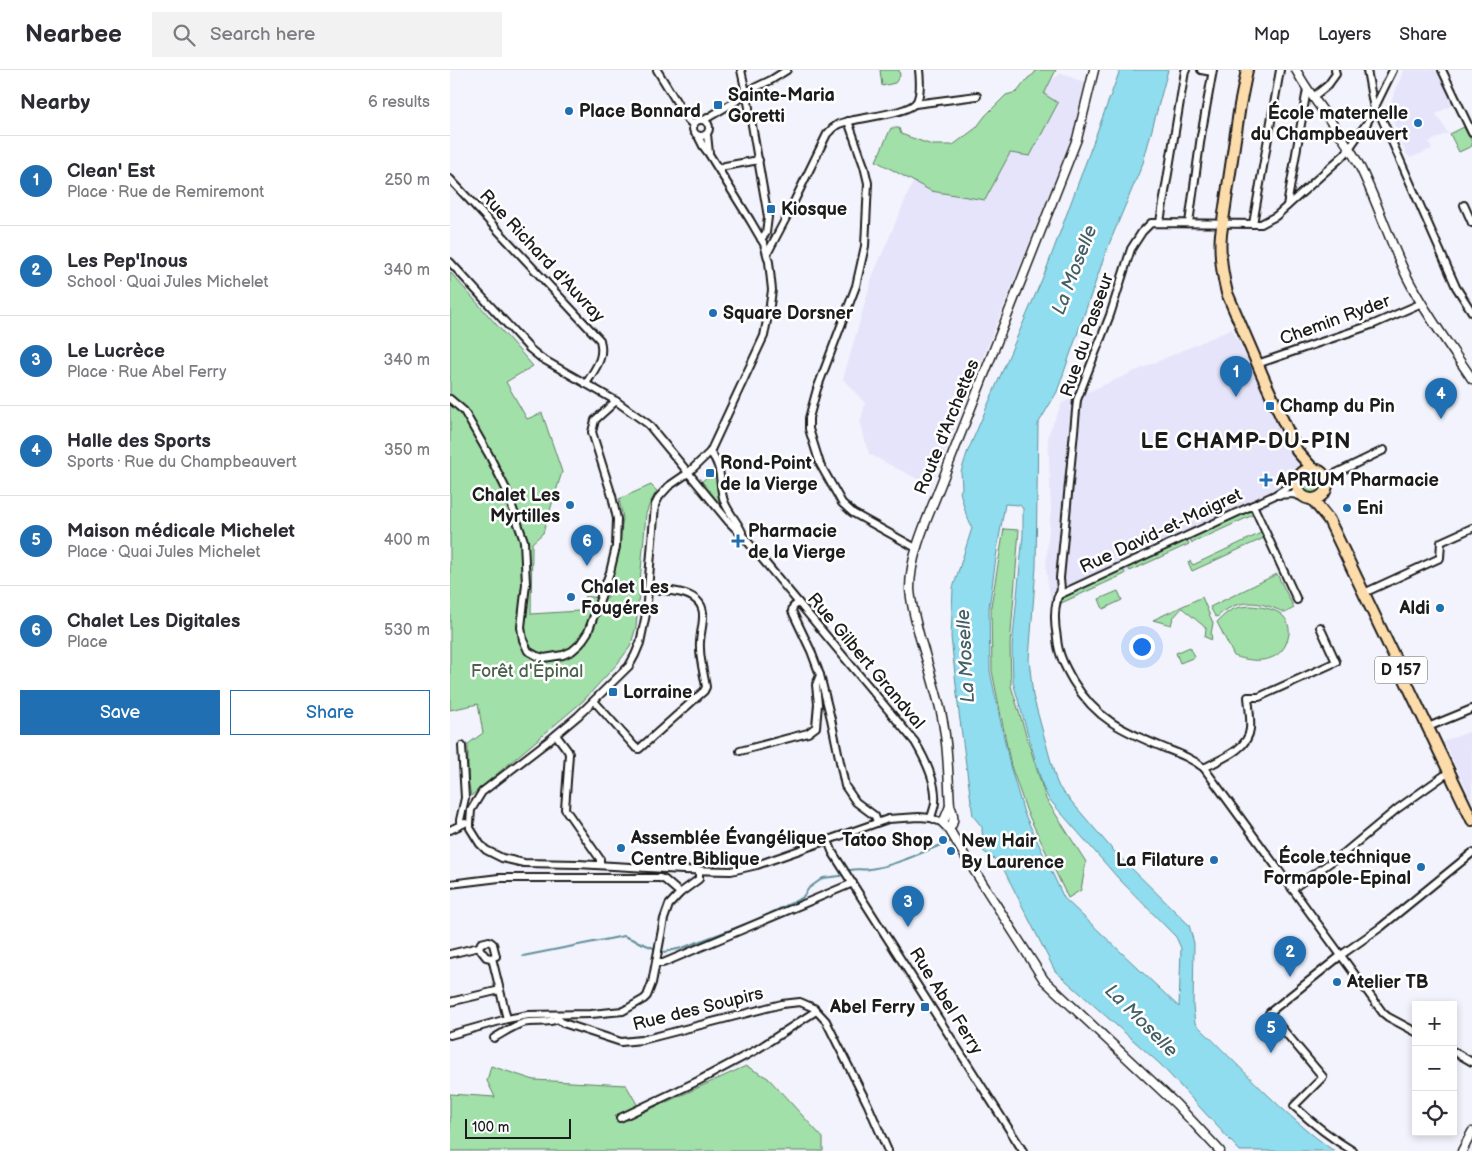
<!DOCTYPE html>
<meta charset="utf-8">
<style>
:root{--surface:#fff;--page:#f2f2f3;--text:#2b2b33;--muted:#7c7c81;--line:#e1e1e2;--accent:#1f6fb2}
body{margin:0;font-family:"Balsamiq Sans",sans-serif;background:var(--page);color:var(--text)}
.controls{position:absolute;right:15px;bottom:15px;display:grid;overflow:hidden;border-radius:0px;box-shadow:0 2px 8px #0003}
.controls button{width:45px;height:45px;display:grid;place-items:center;padding:0;border:0;border-bottom:1px solid var(--line);background:var(--surface);color:var(--text);font:25px sans-serif}
.scale{position:absolute;left:15px;bottom:12px;width:106px;box-sizing:border-box;padding-left:5px;border:2px solid #1c1c1c;border-top:0;font-size:14px;line-height:18px;white-space:nowrap;color:#1c1c1c;-webkit-text-stroke:4px #fff;paint-order:stroke}
.you{position:absolute;left:691px;top:576px;width:18px;height:18px;margin:-12px;border:4px solid #fff;border-radius:50%;background:#1a73e8;box-shadow:0 0 0 8px #1a73e833}
.badge{display:grid;place-items:center;width:32px;height:32px;border-radius:50%;background:var(--accent);color:#fff;font-size:16px;font-weight:700}
.pin{position:absolute;translate:-50% -41px;filter:drop-shadow(0 1px 2px #0008)}
.pin::after{content:'';position:absolute;top:26px;width:18px;height:15px;background:inherit;clip-path:polygon(0 0,100% 0,50% 100%)}
.list{margin:0;padding:0;list-style:none}
h2{display:flex;justify-content:space-between;align-items:center;height:65px;margin:0;padding:0 20px;font-size:21px}
h2 small{font-size:16px;font-weight:400;color:var(--muted)}
.list li{display:grid;grid-template-columns:32px 1fr auto;gap:15px;align-items:center;box-sizing:border-box;height:90px;padding:0 20px;border-top:1px solid var(--line)}
.list b{display:block;font-size:19px;white-space:nowrap}
.list p{margin:0;font-size:16px;white-space:nowrap;color:var(--muted)}
.list em{font-size:16px;font-style:normal;color:var(--muted)}
.actions{display:flex;gap:10px;padding:15px 20px}
.actions a{flex:1;padding:11px 0;border:1px solid var(--accent);border-radius:0px;text-align:center;font-size:18px;color:var(--accent)}
.actions .main{background:var(--accent);color:#fff}
.icon{flex:none;width:28px;height:28px;fill:none;stroke:currentColor;stroke-width:2;stroke-linecap:round;stroke-linejoin:round}
.map{position:relative;flex:none;width:1022px;height:1081px;overflow:hidden}
header{display:flex;align-items:center;gap:30px;box-sizing:border-box;height:70px;padding:0 25px;background:var(--surface);border-bottom:1px solid var(--line)}
header strong{font-size:24px}
nav{display:flex;gap:28px;margin-inline-start:auto;font-size:18px}
.search{width:350px;height:45px;background:var(--page);display:flex;align-items:center;gap:12px;box-sizing:border-box;padding:0 18px;border-radius:0px;color:var(--muted);font-size:19px}
main{display:flex}
aside{flex:1;background:var(--surface)}
.map>svg:first-child{display:block}
</style>
<header>
<strong>Nearbee</strong>
<div class="search"><svg class="icon" aria-label="search" viewBox="0 0 24 24"><circle cx="10" cy="10" r="6"/><path d="M15 15l6 6"/></svg>Search here</div>
<nav><a>Map</a><a>Layers</a><a>Share</a></nav>
</header>
<main>
<aside>
<h2>Nearby<small>6 results</small></h2>
<ul class="list">
<li><span class="badge">1</span><div><b>Clean' Est</b><p>Place · Rue de Remiremont</p></div><em>250 m</em></li>
<li><span class="badge">2</span><div><b>Les Pep'Inous</b><p>School · Quai Jules Michelet</p></div><em>340 m</em></li>
<li><span class="badge">3</span><div><b>Le Lucrèce</b><p>Place · Rue Abel Ferry</p></div><em>340 m</em></li>
<li><span class="badge">4</span><div><b>Halle des Sports</b><p>Sports · Rue du Champbeauvert</p></div><em>350 m</em></li>
<li><span class="badge">5</span><div><b>Maison médicale Michelet</b><p>Place · Quai Jules Michelet</p></div><em>400 m</em></li>
<li><span class="badge">6</span><div><b>Chalet Les Digitales</b><p>Place</p></div><em>530 m</em></li>
</ul>
<div class="actions"><a class="main">Save</a><a>Share</a></div>
</aside>
<div class="map">
<svg width="1022" height="1081" viewBox="0 0 1022 1081">
<rect width="100%" height="100%" fill="#f3f3fd"/>
<filter id="ink" filterUnits="userSpaceOnUse"><feTurbulence type="fractalNoise" baseFrequency=".02" numOctaves="2"/><feDisplacementMap in="SourceGraphic" scale="10" xChannelSelector="R" yChannelSelector="G"/><feConvolveMatrix kernelMatrix="1 2 1 2 8 2 1 2 1" color-interpolation-filters="sRGB"/></filter>
<g filter="url(#ink)">
<g fill="#e5e4fa">
<polygon points="954,0 987,0 1004,34 986,44 998,63 979,72 982,79 960,88 956,83 938,39"/>
<polygon points="611,3 635,13 624,62 481,416 419,384 410,354 415,333 393,309 423,205 463,112"/>
<polygon points="782,259 862,414 602,539 596,499 598,469 601,440 598,365 612,333"/>
<polygon points="1022,661 1022,731 994,671"/>
</g>
<g fill="#a1e0a9" stroke="#5e7e62">
<polygon points="430,0 449,0 450,6 445,13 432,16"/>
<polygon points="586,0 606,0 594,24 608,33 580,86 560,83 535,130 481,121 426,91 441,58 449,58 451,64 482,75 503,75 526,58 535,46 556,25 567,22 578,8 584,4"/>
<polygon points="1014,57 1022,72 1022,76 1009,82 1000,64"/>
<polygon points="0,202 83,296 56,312 77,349 92,343 112,402 93,463 82,473 81,544 129,541 135,526 157,529 169,478 173,448 169,429 201,415 207,421 200,433 196,444 186,557 180,577 168,593 133,631 21,726 18,710 18,674 33,663 28,634 0,640"/>
<polygon points="267,399 268,415 270,424 279,446 251,412"/>
<circle cx="863" cy="415" r="9"/>
<polygon points="801,440 803,445 742,473 740,468"/>
<polygon points="554,459 569,460 560,576 561,616 596,729 636,792 631,820 618,828 577,742 561,696 542,601 541,536"/>
<polygon points="811,463 814,468 742,501 738,492 740,491 743,495"/>
<polygon points="737,470 739,474 680,501 678,497"/>
<polygon points="673,499 675,504 611,533 613,527"/>
<path d="M827,504L844,538L835,543C811,531 788,527 767,547L765,546L760,537Z"/>
<polygon points="668,521 672,530 653,539 649,529"/>
<polygon points="752,527 763,553 761,564 762,570 755,567 756,558 732,538 723,548 721,555 703,550"/>
<path d="M801,536C811,537 822,538 831,544C837,549 840,557 839,564C834,593 807,594 784,586L767,552C779,540 783,537 801,536Z"/>
<polygon points="740,577 745,587 730,593 726,583"/>
<polygon points="41,996 84,1010 176,1015 192,1043 296,996 318,1008 373,1068 373,1081 0,1081 0,1024 45,1027 37,1011"/>
</g>
<path fill="#8fddee" stroke="#61909a" fill-rule="evenodd" d="M670,0H718L693,93L657,179L607,322L588,354L586,497L579,589L583,626L606,710L609,717L662,779L739,855L744,873L743,936L745,953C790,996 833,1045 884,1081H790L710,994L605,901L551,794L533,781L532,757L523,746L509,643L501,567L503,518L522,458L516,444L510,422L512,418L511,402L517,383L596,200ZM555,434L570,435L573,439V465L562,577L563,612L593,717L598,728L668,808L726,867L731,878L729,937L614,828L574,743L560,696L540,601L539,538L548,474Z"/>
<g fill="none" stroke-linecap="round" stroke-linejoin="round">
<g stroke="#61909a" stroke-width="2">
<polyline points="507,770 513,768"/>
<path d="M398,801C405,797 413,801 420,799C449,795 475,780 502,771"/>
<polyline points="211,881 214,882 232,878 304,851 352,828 359,818 373,808 390,806 393,804"/>
<polyline points="73,886 174,866 206,879"/>
</g>
<g stroke="#1c1c1c" stroke-width="10">
<g id="minor">
<polyline points="207,0 237,49 243,55"/>
<polyline points="291,0 298,32 318,147 316,163 311,169"/>
<polyline points="751,0 762,2"/>
<polyline points="917,0 924,39 932,49 1006,217 1022,242"/>
<path d="M943,0L917,53L895,84L826,146L811,154L701,153L692,162L681,179L660,245L627,330L610,508C610,513 612,518 610,523C609,525 607,527 607,530C604,541 605,557 607,568C608,584 615,597 623,611C647,651 676,662 717,679C730,684 743,689 754,698L933,943L938,947L966,962"/>
<polyline points="992,0 1022,63"/>
<polyline points="863,27 878,15 886,4 885,0"/>
<polyline points="465,34 527,26"/>
<circle cx="251" cy="58" r="8"/>
<polyline points="254,50 293,27 298,21 321,10 337,0"/>
<polyline points="398,51 414,96 418,113 415,176 406,216 367,319 359,348 359,359 370,394 392,433 403,443 466,478"/>
<polyline points="257,64 259,83"/>
<polyline points="248,66 253,76 259,84 300,150 314,174 319,192 322,220 320,235 314,266 260,382 238,403 219,416 209,427 205,435 196,544 190,573 185,585 179,596 128,646 97,672 32,722 21,740 20,753 20,758 30,774 36,780 52,788 74,793 128,794 233,800 281,801 307,795 438,749 469,747 481,748 493,753"/>
<polyline points="269,99 275,96 309,90"/>
<path d="M0,109L150,270C155,289 145,298 136,314"/>
<polyline points="1014,135 1022,153"/>
<polyline points="837,136 857,19"/>
<polyline points="710,152 735,1 736,0"/>
<polyline points="739,153 751,66 763,0"/>
<polyline points="803,154 830,0"/>
<path d="M317,184L336,148L377,64C381,60 384,56 389,54C405,47 460,45 467,31C471,23 470,9 469,0"/>
<path d="M0,192L80,279L91,288L166,331L198,354L279,452L293,466L465,672C475,689 487,712 485,732C485,737 482,743 481,748"/>
<polyline points="807,294 924,254 972,233"/>
<polyline points="0,329 14,341 39,385 56,419 74,471 76,514 71,557 73,570 78,581 87,586 94,588 113,585 122,581 130,574 138,562 160,502 166,477 167,449 162,426 142,362 145,350 166,331"/>
<path d="M260,382C274,398 268,413 274,431C278,442 287,451 292,462"/>
<polyline points="876,408 934,380"/>
<polyline points="826,425 843,424 855,428"/>
<polyline points="803,435 847,530"/>
<polyline points="914,523 990,488 991,472 1022,458"/>
<polyline points="609,525 825,425 847,411"/>
<polyline points="370,605 381,649 395,716 406,732 425,746 427,752"/>
<path d="M144,631L185,677L189,679L254,621L256,617C254,604 250,591 250,578C249,568 253,557 253,547C255,520 217,520 198,519"/>
<polyline points="978,657 1022,639"/>
<polyline points="106,665 118,681 119,684 115,739 150,789 150,795"/>
<polyline points="290,681 358,663 366,657 368,634 366,615 370,605 361,581 342,541 343,537 348,533"/>
<path d="M754,698C770,689 798,680 800,659C801,649 799,637 798,627H809L886,592L870,557"/>
<polyline points="11,754 10,750 15,728 12,676"/>
<polyline points="0,760 15,753"/>
<polyline points="378,771 383,783 573,1081"/>
<polyline points="0,814 49,808 210,808 215,810 230,823"/>
<polyline points="842,819 894,783 947,739 999,702"/>
<polygon points="39,871 43,874 46,886 41,888 36,887 29,878 31,873"/>
<polyline points="0,884 29,877"/>
<polyline points="42,888 57,949"/>
<polyline points="206,893 213,893 403,813"/>
<polyline points="0,932 50,920"/>
<polyline points="107,946 108,949 113,953 171,972 192,970 332,934 350,932 364,938 376,951 418,1035 438,1081"/>
<polyline points="0,965 57,949 78,945 141,944 173,941 194,929 197,926 202,913 214,849 219,835 230,823 249,809 249,800"/>
<path d="M44,968C53,963 63,956 73,953C84,950 97,954 108,949"/>
<polyline points="1003,981 1022,992"/>
<polyline points="170,1048 248,1011 306,980 366,941"/>
<path d="M903,1081C881,1068 862,1053 844,1036L873,1007L819,943L894,883L931,857L1022,783"/>
</g>
</g>
<g stroke="#1c1c1c" stroke-width="11">
<g id="tertiary">
<path d="M846,0C864,34 892,61 909,95C927,131 939,170 957,207C975,243 1000,276 1022,309"/>
<polyline points="500,736 493,753 499,759 515,786 594,910 726,1034 770,1081"/>
<path d="M499,759C505,753 504,744 500,736C498,703 498,667 489,634C483,612 477,590 470,568C466,552 461,535 460,519C460,486 475,454 487,424L627,69L644,0"/>
<polyline points="1012,1081 1022,1062"/>
</g>
</g>
<g stroke="#1c1c1c" stroke-width="14">
<g id="primary">
<path d="M797,0L790,35L771,164C769,185 772,203 777,223L817,316L847,381L863,399"/>
<circle cx="862" cy="414" r="15"/>
<polyline points="862,429 879,450 1022,750"/>
</g>
</g>
<use href="#minor" stroke="#fff" stroke-width="6"/>
<use href="#tertiary" stroke="#fff" stroke-width="8"/>
<use href="#primary" stroke="#fddcac" stroke-width="10"/>
</g>
</g>
<g fill="#1f6fb2" stroke="#fff" stroke-width="2">
<rect x="263" y="30" width="10" height="10" rx="2.5"/>
<circle cx="119" cy="41" r="5"/>
<circle cx="968" cy="53" r="5"/>
<rect x="316" y="134" width="10" height="10" rx="2.5"/>
<circle cx="263" cy="243" r="5"/>
<rect x="815" y="331" width="10" height="10" rx="2.5"/>
<rect x="255" y="398" width="10" height="10" rx="2.5"/>
<path d="M813.5 402.5h5v5h5v5h-5v5h-5v-5h-5v-5h5z"/>
<circle cx="120" cy="435" r="5"/>
<circle cx="897" cy="438" r="5"/>
<path d="M285.5 463.5h5v5h5v5h-5v5h-5v-5h-5v-5h5z"/>
<circle cx="121" cy="527" r="5"/>
<circle cx="990" cy="538" r="5"/>
<rect x="158" y="617" width="10" height="10" rx="2.5"/>
<circle cx="493" cy="770" r="5"/>
<circle cx="171" cy="778" r="5"/>
<circle cx="501" cy="781" r="5"/>
<circle cx="764" cy="790" r="5"/>
<circle cx="971" cy="797" r="5"/>
<circle cx="887" cy="912" r="5"/>
<rect x="470" y="932" width="10" height="10" rx="2.5"/>
</g>
<g text-anchor="middle" dominant-baseline="central" stroke-width="5" stroke-linejoin="round" paint-order="stroke">
<rect fill="#fff" stroke="#606060" stroke-width="1" x="925" y="586.5" width="52" height="27" rx="4"/>
<g font-size="16" font-weight="bold" fill="#1c1c1c">
<text x="951" y="600">D 157</text>
</g>
<g font-size="18" font-weight="bold" fill="#1c1c1c" stroke="#fff" text-anchor="start">
<text x="278" y="25">Sainte-Maria<tspan x="278" dy="21">Goretti</tspan></text>
<text x="129" y="41">Place Bonnard</text>
<text x="958" y="43" text-anchor="end">École maternelle<tspan x="958" dy="21">du Champbeauvert</tspan></text>
<text x="331" y="139">Kiosque</text>
<text x="273" y="243">Square Dorsner</text>
<text x="830" y="336">Champ du Pin</text>
<text x="270" y="393">Rond-Point<tspan x="270" dy="21">de la Vierge</tspan></text>
<text x="826" y="410">APRIUM Pharmacie</text>
<text x="110" y="425" text-anchor="end">Chalet Les<tspan x="110" dy="21">Myrtilles</tspan></text>
<text x="907" y="438">Eni</text>
<text x="298" y="461">Pharmacie<tspan x="298" dy="21">de la Vierge</tspan></text>
<text x="131" y="517">Chalet Les<tspan x="131" dy="21">Fougéres</tspan></text>
<text x="980" y="538" text-anchor="end">Aldi</text>
<text x="173" y="622">Lorraine</text>
<text x="181" y="768">Assemblée Évangélique<tspan x="181" dy="21">Centre Biblique</tspan></text>
<text x="483" y="770" text-anchor="end">Tatoo Shop</text>
<text x="511" y="771">New Hair<tspan x="511" dy="21">By Laurence</tspan></text>
<text x="961" y="787" text-anchor="end">École technique<tspan x="961" dy="21">Formapole-Epinal</tspan></text>
<text x="754" y="790" text-anchor="end">La Filature</text>
<text x="897" y="912">Atelier TB</text>
<text x="465" y="937" text-anchor="end">Abel Ferry</text>
</g>
<g font-size="18" fill="#1c1c1c" stroke="#fff">
<text transform="translate(92 186) rotate(47)">Rue Richard d'Auvray</text>
<text transform="translate(885 250) rotate(-20)">Chemin Ryder</text>
<text transform="translate(637 265) rotate(-71)">Rue du Passeur</text>
<text transform="translate(497 357) rotate(-68)">Route d'Archettes</text>
<text transform="translate(711 461) rotate(-25)">Rue David-et-Maigret</text>
<text transform="translate(416 591) rotate(50)">Rue Gilbert Grandval</text>
<text transform="translate(496 931) rotate(58)">Rue Abel Ferry</text>
<text transform="translate(248 939) rotate(-14)">Rue des Soupirs</text>
</g>
<g font-size="18" fill="#4b614d" stroke="#fff">
<text x="77" y="601">Forêt d'Épinal</text>
</g>
<g font-size="19" font-style="italic" fill="#446066" stroke="#fff">
<text transform="translate(625 200) rotate(-69)">La Moselle</text>
<text transform="translate(516 586) rotate(-93)">La Moselle</text>
<text transform="translate(691 951) rotate(45)">La Moselle</text>
</g>
<g font-size="22" font-weight="bold" letter-spacing="1" fill="#1c1c1c" stroke="#fff">
<text x="796" y="371">LE CHAMP-DU-PIN</text>
</g>
</g>
</svg>
<div class="controls">
<button>+</button>
<button>−</button>
<button><svg class="icon" aria-label="locate" viewBox="0 0 24 24"><circle cx="12" cy="12" r="6"/><path d="M12 2v4M12 18v4M2 12h4M18 12h4"/></svg></button>
</div>
<div class="scale">100 m</div>
<div class="you"></div>
<div class="pin badge" style="left:786px;top:327px">1</div>
<div class="pin badge" style="left:840px;top:907px">2</div>
<div class="pin badge" style="left:458px;top:857px">3</div>
<div class="pin badge" style="left:991px;top:349px">4</div>
<div class="pin badge" style="left:821px;top:983px">5</div>
<div class="pin badge" style="left:137px;top:496px">6</div>
</div>
</main>
